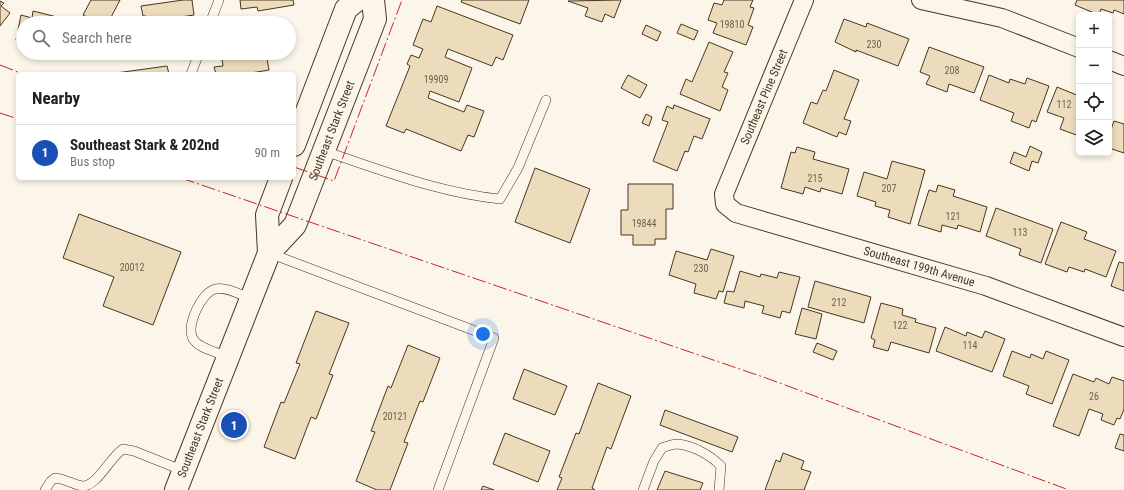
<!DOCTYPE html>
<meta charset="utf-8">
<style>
:root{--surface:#fff;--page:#f2f2f2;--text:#202124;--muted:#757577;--line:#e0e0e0;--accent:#c62828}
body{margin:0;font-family:"Roboto Condensed",sans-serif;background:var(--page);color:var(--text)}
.controls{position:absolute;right:12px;top:12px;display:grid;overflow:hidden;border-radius:6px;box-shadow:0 2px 6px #0003}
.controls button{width:36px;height:36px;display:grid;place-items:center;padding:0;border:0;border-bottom:1px solid var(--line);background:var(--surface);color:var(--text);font:20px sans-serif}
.you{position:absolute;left:483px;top:334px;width:14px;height:14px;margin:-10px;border:3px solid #fff;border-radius:50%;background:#1a73e8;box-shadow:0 0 0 6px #1a73e833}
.badge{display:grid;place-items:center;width:26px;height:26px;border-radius:50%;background:var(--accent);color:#fff;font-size:13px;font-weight:700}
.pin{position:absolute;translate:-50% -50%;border:2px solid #fff;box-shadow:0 1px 4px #0006}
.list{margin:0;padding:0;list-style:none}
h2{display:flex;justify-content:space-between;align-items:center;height:52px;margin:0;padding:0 16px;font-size:17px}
h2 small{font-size:13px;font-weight:400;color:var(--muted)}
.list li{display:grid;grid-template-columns:26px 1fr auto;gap:12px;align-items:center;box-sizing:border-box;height:56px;padding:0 16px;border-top:1px solid var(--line)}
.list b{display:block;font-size:15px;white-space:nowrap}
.list p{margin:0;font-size:13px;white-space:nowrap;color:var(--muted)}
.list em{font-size:13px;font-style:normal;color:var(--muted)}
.icon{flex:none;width:22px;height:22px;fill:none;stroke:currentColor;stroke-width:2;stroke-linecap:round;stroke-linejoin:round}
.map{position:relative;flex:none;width:1124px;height:490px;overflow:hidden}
.search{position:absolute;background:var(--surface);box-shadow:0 2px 6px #0003;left:16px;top:16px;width:280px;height:44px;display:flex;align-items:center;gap:10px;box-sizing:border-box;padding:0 14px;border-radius:22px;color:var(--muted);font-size:15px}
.panel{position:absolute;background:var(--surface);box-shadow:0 2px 6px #0003;left:16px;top:72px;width:280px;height:108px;border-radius:6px}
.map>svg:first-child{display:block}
</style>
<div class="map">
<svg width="1124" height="490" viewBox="0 0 1124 490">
<rect width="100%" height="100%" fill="#fbf6e9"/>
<g fill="#ecdcbc" stroke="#4a3520">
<polygon points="91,0 120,0 108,23 99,23 83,15"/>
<polygon points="183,0 192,0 194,15 146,22 146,16 143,16 141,6"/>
<polygon points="240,0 293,0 294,5 258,11 257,7 241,9"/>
<polygon points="462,0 529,0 520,24 461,2"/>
<polygon points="621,0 614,18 605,14 602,22 585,16 588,8 568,1"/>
<polygon points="724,0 753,0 750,7 754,8 748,25 753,27 746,45 713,33 717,23 708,20 714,3 722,5"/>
<polygon points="1077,0 1124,0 1124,14 1114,10 1113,13 1101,9 1099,15 1075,5"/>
<polygon points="0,1 4,3 1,6 10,13 0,26"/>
<polygon points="437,6 513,35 503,60 496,57 492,66 448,49 445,57 472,68 459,102 430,91 428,98 464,112 467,105 484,111 474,137 468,135 461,151 406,129 404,133 386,126 410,66 407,64 411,55 419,58 423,49 413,45 423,19 431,22"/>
<polygon points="33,11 69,20 69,23 23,23 23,41 16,40 21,15 32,18"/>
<polygon points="844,19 866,27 867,23 909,39 898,66 856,50 856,52 835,42"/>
<polygon points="681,24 698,31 694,40 677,33"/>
<polygon points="646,25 661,32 657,41 642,34"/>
<polygon points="709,42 733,52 724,72 728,73 722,87 728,90 720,111 680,94 686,79 692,82"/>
<polygon points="929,47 984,67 974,93 949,84 947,92 926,84 930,76 920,72"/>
<polygon points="255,53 266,53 269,70 245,74 216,74 214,67 223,66 222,59"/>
<polygon points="167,66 169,74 116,74 116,73"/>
<polygon points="834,70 859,80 844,119 851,121 846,135 839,132 837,137 803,123 811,102 817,104 823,90 826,91"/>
<polygon points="628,75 647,85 640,98 621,88"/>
<polygon points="989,75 1009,83 1010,79 1025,84 1027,78 1049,86 1036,122 1032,120 1029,128 1011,121 1014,113 980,100"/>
<polygon points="1057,87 1079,96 1079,136 1060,129 1064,118 1047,112"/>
<polygon points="674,105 710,119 702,139 694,136 688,152 685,151 677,171 653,161 668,122 662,120 667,106 673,109"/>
<polygon points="646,114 652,117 649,126 642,123"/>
<polygon points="1114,121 1124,124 1124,153 1109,148 1109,135"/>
<polygon points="1030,146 1042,152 1038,163 1032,161 1029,171 1010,163 1014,152 1026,157"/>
<polygon points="797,147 815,152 813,159 849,169 842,194 821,188 820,192 805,187 803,194 781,188 791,152 795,153"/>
<polygon points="892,161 925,170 910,224 888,217 890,210 875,206 876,202 857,196 864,172 887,179"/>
<polygon points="535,168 590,189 570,243 515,222"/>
<polygon points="628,184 673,184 673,209 666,209 666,239 655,239 655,245 633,245 633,235 621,235 621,210 628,210"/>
<polygon points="938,185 955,190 953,196 987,207 980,232 958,225 957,229 942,225 941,232 918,225 929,190 936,192"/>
<polygon points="996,208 1053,229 1041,263 1019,255 1021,249 986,236"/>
<polygon points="79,214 181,252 153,325 103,306 114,277 63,258"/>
<polygon points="1061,222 1087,232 1084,239 1116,251 1106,277 1085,269 1084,272 1069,267 1067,272 1045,264"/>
<polygon points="711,249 734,256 723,292 719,291 716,299 694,293 696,284 669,275 676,251 707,260"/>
<polygon points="1119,262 1124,263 1124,291 1111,286"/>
<polygon points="740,271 760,277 761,274 777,278 779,272 800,277 790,313 782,311 780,318 762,313 764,306 745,301 744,308 724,303 727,291 734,292"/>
<polygon points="815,281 871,297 864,323 808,307"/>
<polygon points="881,303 903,309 902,315 916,319 915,322 936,328 929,353 891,342 888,351 873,347 875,340 871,338"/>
<polygon points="802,308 822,314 816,339 795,334"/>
<polygon points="316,311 349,323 329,374 333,375 316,419 311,417 295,459 264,447 281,402 284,403 300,364 296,363"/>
<polygon points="945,327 966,336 967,332 982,338 985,331 1005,339 992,372 936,351"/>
<polygon points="817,343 837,351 833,360 813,352"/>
<polygon points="408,345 440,358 423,402 420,401 404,442 408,443 390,490 377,490 356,481 375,432 371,431 388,386 391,388"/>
<polygon points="1012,351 1030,358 1031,354 1043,359 1046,351 1069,360 1052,404 1026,394 1029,386 1003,376"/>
<polygon points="524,369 567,386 555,415 513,399"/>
<polygon points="1073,374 1094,382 1096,378 1109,384 1112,377 1124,381 1124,409 1120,419 1117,418 1114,425 1101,420 1103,414 1089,409 1079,436 1053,426"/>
<polygon points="598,383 631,396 611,449 607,447 592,488 595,490 557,490 562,478 559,477 576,433 579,434"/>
<polygon points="665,410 738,437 732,452 660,425"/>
<polygon points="505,433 550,451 538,482 493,464"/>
<polygon points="1120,434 1124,435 1124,451 1115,448"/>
<polygon points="783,453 804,461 801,469 811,472 804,490 765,490 776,460 780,462"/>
<polygon points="665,471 703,483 700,490 657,490"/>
<polygon points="483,486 494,490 481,490"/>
</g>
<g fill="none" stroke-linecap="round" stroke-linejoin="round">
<g stroke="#4a3520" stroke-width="10">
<g id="lane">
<polyline points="210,23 219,0"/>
<polyline points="191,74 199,53"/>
<path d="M324,151C382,170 439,193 500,199L518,168L546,100"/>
<polyline points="269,253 494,338 438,490"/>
<path d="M228,357C218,352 199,349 193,339C186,325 201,293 215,289C226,286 241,295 251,299"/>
<path d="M45,490L51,481L55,478C65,479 73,484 82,486C97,487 110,457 123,449L134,451L184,471"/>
<path d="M643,490L654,461L662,448C667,446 673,444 678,444C694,446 710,455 721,466L719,490"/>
</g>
</g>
<g stroke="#4a3520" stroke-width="20">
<g id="street">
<path id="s1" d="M804,0L724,194L725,204L736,213L986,286L1124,337"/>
<polyline points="921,0 1002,18 1079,48"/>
<polyline points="1109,60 1124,66"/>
</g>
</g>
<g stroke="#4a3520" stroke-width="24">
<g id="secondary">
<polyline points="294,145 346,9 357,0"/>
<polyline points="269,253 267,215 281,178"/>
<path id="s2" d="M176,490L269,253L295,225L375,19L373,0"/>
</g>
</g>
<use href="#lane" stroke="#fbf6e9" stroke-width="9"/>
<use href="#street" stroke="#fbf6e9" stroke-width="18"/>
<use href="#secondary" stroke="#fbf6e9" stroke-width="22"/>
<g stroke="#c62828" stroke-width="1" stroke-dasharray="14 3 2 3" stroke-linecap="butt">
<polyline points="0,65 23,74"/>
<polyline points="0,113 18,119"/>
<polyline points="294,167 334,181 402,0"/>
<polyline points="181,178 766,378 1069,490"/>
</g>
</g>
<g text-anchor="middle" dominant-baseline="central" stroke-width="3" stroke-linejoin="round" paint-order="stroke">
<g font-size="10" fill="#725f47">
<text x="732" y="24">19810</text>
<text x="874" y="44">230</text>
<text x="952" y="70">208</text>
<text x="436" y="79">19909</text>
<text x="1064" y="104">112</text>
<text x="815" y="178">215</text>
<text x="889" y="188">207</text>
<text x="953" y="216">121</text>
<text x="644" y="223">19844</text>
<text x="1020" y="232">113</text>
<text x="132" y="267">20012</text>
<text x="701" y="268">230</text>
<text x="839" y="302">212</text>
<text x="900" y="325">122</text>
<text x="970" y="345">114</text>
<text x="1094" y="396">26</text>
<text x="395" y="416">20121</text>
</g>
<g font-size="12" fill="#4a3520" stroke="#fbf6e9">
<text transform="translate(764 97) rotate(-67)">Southeast Pine Street</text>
<text stroke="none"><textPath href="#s2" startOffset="394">Southeast Stark Street</textPath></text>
<text stroke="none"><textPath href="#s1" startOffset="425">Southeast 199th Avenue</textPath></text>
<text stroke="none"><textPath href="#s2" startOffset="67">Southeast Stark Street</textPath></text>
</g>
</g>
</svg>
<div class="controls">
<button>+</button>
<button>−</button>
<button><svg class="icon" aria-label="locate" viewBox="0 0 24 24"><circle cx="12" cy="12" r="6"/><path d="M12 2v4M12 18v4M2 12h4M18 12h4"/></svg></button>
<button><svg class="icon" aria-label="layers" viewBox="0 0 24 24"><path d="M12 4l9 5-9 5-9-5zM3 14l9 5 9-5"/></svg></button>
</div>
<div class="you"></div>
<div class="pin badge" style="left:234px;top:425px;background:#1a4fb4">1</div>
<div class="search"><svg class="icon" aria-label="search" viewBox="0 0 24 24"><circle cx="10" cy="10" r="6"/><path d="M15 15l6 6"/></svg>Search here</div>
<section class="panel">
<h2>Nearby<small></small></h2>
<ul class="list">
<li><span class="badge" style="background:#1a4fb4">1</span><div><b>Southeast Stark &amp; 202nd</b><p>Bus stop</p></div><em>90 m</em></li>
</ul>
</section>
</div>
